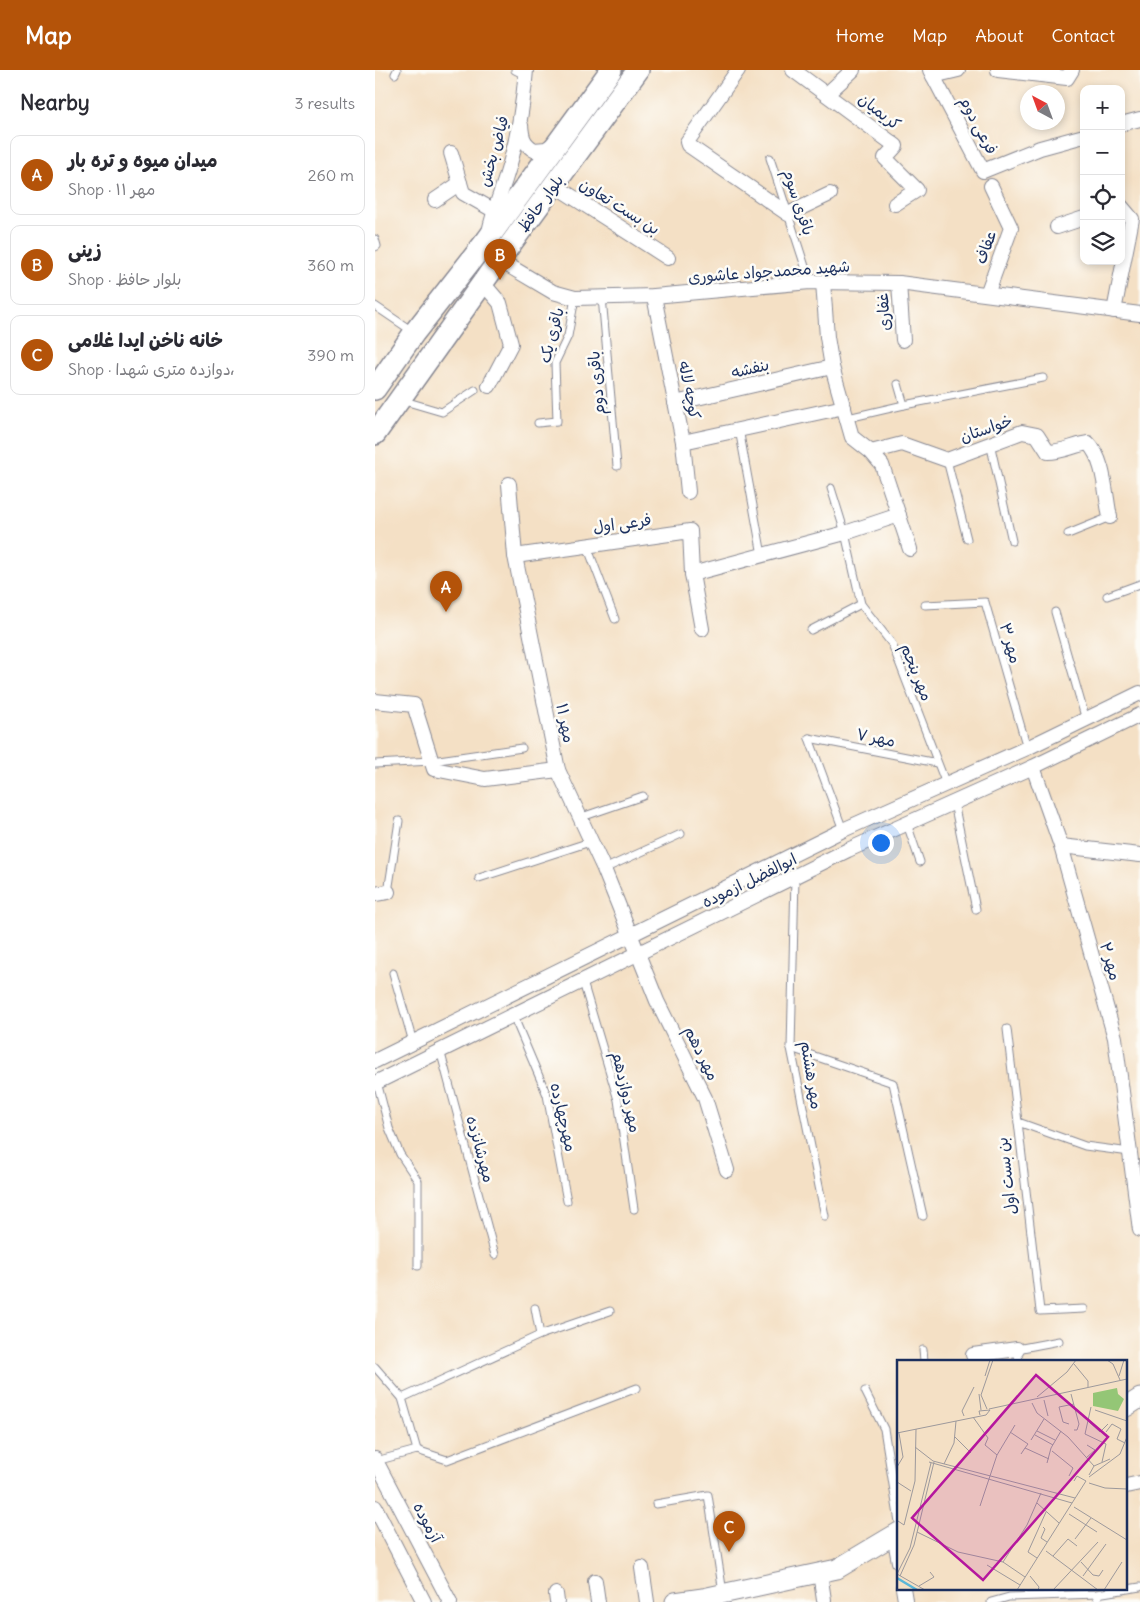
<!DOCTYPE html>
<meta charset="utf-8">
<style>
:root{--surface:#fff;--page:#f7f7f7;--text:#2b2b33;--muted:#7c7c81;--line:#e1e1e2;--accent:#b45309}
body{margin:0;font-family:Delius,"Playpen Sans Arabic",sans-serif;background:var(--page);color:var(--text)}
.controls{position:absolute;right:15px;top:15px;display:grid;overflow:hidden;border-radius:10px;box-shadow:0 2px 8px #0003}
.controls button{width:45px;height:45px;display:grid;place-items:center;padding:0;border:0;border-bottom:1px solid var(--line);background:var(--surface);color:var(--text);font:25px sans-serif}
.compass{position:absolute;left:645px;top:15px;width:45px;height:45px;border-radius:50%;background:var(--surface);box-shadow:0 2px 8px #0003;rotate:319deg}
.you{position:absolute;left:505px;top:772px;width:18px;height:18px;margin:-12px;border:4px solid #fff;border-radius:50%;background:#1a73e8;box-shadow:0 0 0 8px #1a73e833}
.badge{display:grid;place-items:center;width:32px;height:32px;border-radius:50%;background:var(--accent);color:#fff;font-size:16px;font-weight:700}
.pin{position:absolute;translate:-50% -41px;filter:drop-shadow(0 1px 2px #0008)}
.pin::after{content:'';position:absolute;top:26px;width:18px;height:15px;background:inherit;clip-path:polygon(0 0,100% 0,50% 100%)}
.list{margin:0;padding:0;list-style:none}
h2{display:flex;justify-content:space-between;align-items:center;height:65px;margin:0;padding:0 20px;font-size:21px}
h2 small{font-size:16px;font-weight:400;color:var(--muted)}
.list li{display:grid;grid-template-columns:32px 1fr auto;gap:15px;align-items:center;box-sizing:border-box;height:80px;margin:0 10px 10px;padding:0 10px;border:1px solid var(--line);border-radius:10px}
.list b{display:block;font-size:19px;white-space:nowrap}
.list p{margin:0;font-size:16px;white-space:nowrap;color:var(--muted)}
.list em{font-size:16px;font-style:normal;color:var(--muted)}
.icon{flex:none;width:28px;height:28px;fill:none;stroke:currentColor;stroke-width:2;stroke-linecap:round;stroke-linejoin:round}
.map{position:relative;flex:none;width:765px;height:1532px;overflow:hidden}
header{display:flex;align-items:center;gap:30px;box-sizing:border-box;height:70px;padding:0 25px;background:var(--accent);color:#fff}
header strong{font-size:24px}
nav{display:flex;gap:28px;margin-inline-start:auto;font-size:18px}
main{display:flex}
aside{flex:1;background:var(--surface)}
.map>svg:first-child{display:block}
</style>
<header>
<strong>Map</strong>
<nav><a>Home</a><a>Map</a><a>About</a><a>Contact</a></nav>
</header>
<main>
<aside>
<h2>Nearby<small>3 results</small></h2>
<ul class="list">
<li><span class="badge">A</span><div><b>میدان میوه و تره بار</b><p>Shop · مهر ۱۱</p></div><em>260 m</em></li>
<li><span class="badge">B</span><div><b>زینی</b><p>Shop · بلوار حافظ</p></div><em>360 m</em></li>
<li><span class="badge">C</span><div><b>خانه ناخن ایدا غلامی</b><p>Shop · دوازده متری شهدا،</p></div><em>390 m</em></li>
</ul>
</aside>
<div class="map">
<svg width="765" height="1532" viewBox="0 0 765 1532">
<rect width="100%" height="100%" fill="#fdfcf7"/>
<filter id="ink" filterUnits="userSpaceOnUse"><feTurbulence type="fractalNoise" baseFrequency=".02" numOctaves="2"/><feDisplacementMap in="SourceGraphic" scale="10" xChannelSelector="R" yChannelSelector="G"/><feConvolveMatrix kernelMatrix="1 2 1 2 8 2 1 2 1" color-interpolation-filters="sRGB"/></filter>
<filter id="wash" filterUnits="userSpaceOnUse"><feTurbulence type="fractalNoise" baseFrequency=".0096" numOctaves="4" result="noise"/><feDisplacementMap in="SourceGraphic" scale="20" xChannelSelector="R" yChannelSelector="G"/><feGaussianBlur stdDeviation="1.12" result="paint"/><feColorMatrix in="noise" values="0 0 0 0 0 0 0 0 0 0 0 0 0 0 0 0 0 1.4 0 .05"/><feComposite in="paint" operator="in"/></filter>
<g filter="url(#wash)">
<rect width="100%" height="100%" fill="#f4e0c5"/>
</g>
<g filter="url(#ink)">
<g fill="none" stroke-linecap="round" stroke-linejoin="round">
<g stroke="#888892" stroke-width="9">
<g id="lane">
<polyline points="140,0 150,5"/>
<polyline points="20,4 22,0"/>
<polyline points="395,88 435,212"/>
<polyline points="0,169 2,176 0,177"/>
<polyline points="227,227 242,396"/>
<polyline points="0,236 37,261"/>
<polyline points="523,314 529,335"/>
<polyline points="26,330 67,342 100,320"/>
<polyline points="473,348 529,335 668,308"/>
<polyline points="163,353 182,351 180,293 193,266 200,228"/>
<polyline points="364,359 387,485"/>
<polyline points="615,373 637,471"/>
<polyline points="572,390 592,469"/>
<polyline points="456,418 470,463 486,534 517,574 571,714"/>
<polyline points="693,464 735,447"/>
<polyline points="212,476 240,549"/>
<polyline points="732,526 765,514"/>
<polyline points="550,535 610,532 652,678"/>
<polyline points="680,542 711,650"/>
<polyline points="436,560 486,534"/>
<polyline points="434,668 562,693"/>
<polyline points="434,668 468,760"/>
<polyline points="0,694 57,691 147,678"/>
<polyline points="579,733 601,839"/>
<polyline points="204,748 268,726"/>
<polyline points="532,754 545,792"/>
<polyline points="229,799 306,764"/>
<polyline points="420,807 416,978 450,1146"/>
<polyline points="104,808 215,772"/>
<polyline points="13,822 24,751"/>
<polyline points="18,903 38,972"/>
<polyline points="208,912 243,1030 259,1139"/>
<polyline points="138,945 172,1025 192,1131"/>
<polyline points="632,959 643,1052"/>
<polyline points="416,978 518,1013 548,1146"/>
<polyline points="65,980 120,1185"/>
<polyline points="2,1012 14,1058 25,1084 43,1111 43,1196"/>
<polyline points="160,1238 165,1265"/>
<polyline points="709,1239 665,1241 643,1052 710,1076 755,1082"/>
<polyline points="548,1280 549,1291"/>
<polyline points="644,1291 642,1279 684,1271"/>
<polyline points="0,1297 27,1328 42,1380 1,1391"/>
<polyline points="490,1321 509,1359 524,1452"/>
<polyline points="27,1328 165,1265 235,1241"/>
<polyline points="42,1380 72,1390 262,1318"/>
<polyline points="281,1434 333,1425 348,1523"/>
<polyline points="722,1524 723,1532"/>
<polyline points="616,1532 634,1527 722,1524 765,1517"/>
</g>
</g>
<g stroke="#888892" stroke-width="16">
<g id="street">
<polyline points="363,0 312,72 313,75 413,144 455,124"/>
<polyline points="418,0 521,76 510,88 542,120 520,134"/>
<polyline points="555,0 608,101 665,78 709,66"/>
<polyline points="623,0 692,8 697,0"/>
<polyline points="558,6 583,0"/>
<polyline points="452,24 478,0"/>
<polyline points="746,54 765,49"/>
<path d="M146,55C147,67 148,73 159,80L171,79L180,73"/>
<polyline points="76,83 88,123 118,140"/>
<polyline points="179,115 293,188"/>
<polyline points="60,130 85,113"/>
<polyline points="682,157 709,148"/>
<path d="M114,162C118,143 124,128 130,110C142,74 148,37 151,0"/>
<polyline points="124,190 178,222 200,228 279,226 435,212 524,213 765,244"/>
<polyline points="107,212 125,233 136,274 114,316"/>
<polyline points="448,212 452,267 457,297 477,367 496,382 507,395 535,479"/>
<polyline points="524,213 528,270"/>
<polyline points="612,224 636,158 616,116"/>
<polyline points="279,226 308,372 313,422"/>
<polyline points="739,241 757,149 746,136"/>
<polyline points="300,333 457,297"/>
<polyline points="308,372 469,337"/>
<path d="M496,382L527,374L572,390L647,362L662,365L673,382C688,382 699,375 713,373C730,390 730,424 735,447"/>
<polyline points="134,414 140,486 183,700 229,799 282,931 330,1028 352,1100"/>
<polyline points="140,486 315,461 317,504"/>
<polyline points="327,559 317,504 470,463 524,445"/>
<polyline points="0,631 39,635 59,699 110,709 183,700"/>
<polyline points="658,697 686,776 740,968 765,1160"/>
<polyline points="686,776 765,785"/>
<polyline points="0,824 13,822"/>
<polyline points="0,991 468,760 652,678 765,623"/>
<polyline points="0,1013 473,780 658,697 765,645"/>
<polyline points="598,1285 642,1279"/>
<polyline points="0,1389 75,1532"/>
<polyline points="751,1416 765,1413"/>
<polyline points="0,1437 49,1532"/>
<polyline points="519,1465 524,1492"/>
<polyline points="267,1498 272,1532"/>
<polyline points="445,1503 449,1530"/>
<polyline points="220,1511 223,1532"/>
<polyline points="528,1518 530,1530"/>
<polyline points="181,1524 182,1532"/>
</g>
</g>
<g stroke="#888892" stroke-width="21">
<g id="secondary">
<polyline points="751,1337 765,1328"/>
<polyline points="300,1532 328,1528 462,1499 524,1462"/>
</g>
</g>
<g stroke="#888892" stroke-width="24">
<g id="primary">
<polyline points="0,319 39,263 112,170 236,0"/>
<polyline points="0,364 124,190 263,0"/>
</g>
</g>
<use href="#lane" stroke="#fff" stroke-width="7"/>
<use href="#street" stroke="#fff" stroke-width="14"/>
<use href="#secondary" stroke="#fff" stroke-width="19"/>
<use href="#primary" stroke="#fff" stroke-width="21"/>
</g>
</g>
<g text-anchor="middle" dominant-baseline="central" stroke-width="5" stroke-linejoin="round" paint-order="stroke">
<g font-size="16" fill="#1b2f5e" stroke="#fdfcf7">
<text transform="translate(505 41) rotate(38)">کریمیان</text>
<text transform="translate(604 55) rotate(62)">فرعی دوم</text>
<text transform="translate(118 81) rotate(-74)">فیاض بخش</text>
<text transform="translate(424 132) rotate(72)">باقری سوم</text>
<text transform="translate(165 133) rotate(-54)">بلوار حافظ</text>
<text transform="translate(245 136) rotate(32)">بن‌ بست تعاون</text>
<text transform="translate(610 177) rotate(-70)">عفاف</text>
<text transform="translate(394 201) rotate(-4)">شهید محمدجواد عاشوری</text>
<text transform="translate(508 242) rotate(-94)">غفاری</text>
<text transform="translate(176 265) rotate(-75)">باقری یک</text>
<text transform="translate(375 298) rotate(-13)">بنفشه</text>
<text transform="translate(221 313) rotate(-95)">باقری دوم</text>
<text transform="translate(315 320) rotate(79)">کوچه لاله</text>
<text transform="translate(611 358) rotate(-19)">خواستان</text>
<text transform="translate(247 453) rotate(-8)">فرعی اول</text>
<text transform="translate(636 573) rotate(74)">مهر ۳</text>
<text transform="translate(542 602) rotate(68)">مهر پنجم</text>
<text transform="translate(191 653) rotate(79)">مهر ۱۱</text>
<text transform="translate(501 667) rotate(11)">مهر ۷</text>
<text transform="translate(374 810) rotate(-26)">ابوالفضل ازموده</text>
<text transform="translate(736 891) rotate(74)">مهر ۲</text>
<text transform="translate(327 983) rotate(64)">مهر دهم</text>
<text transform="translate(437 1005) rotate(81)">مهر هشتم</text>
<text transform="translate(252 1022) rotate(77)">مهر دوازدهم</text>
<text transform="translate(189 1047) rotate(77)">مهرچهارده</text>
<text transform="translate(106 1079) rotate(75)">مهرشانزده</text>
<text transform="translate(631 1106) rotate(-97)">بن بست اول</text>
<text transform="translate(53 1452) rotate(62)">آزموده</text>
</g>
</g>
<g transform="translate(522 1290)">
<rect width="230" height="230" fill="#f4e0c5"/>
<path d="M220,28L221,34L227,39L221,51L196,46V33Z" fill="#94c676"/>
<path fill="none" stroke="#5ab6d8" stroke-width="2.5" d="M0,218L20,230"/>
<path fill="none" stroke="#9d999c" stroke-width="1" d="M210,0L216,4L223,20M177,4L191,21V27M88,16L93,0M222,16L227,0M82,34L84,50M174,34L182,64L180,70H177M140,37L170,12L179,0M147,40L151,56M135,43L140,53L171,77L197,106M194,47L188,74L209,84L205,102M90,49L84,35L96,0M92,49L230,19M198,50L230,61M67,56L65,51L77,27M76,57L91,78L88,85L100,95M191,61L203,72L211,64M172,64L166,62L162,47L177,44M140,71L158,80M113,72L131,84L128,88M209,72L215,64L224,69L220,79L228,83M0,73L89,55L93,50L82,51L83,55M138,75L156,85M58,77L74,93M134,80L147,59M18,87L36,101M155,91L176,108L172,116M124,94L128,88L152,99M189,98L198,90L190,85M36,101L178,138M32,102L175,143M150,103L154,88L164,71M47,104L57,83L59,61M0,107L6,97L2,73M192,115L197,106L213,99M192,117L223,94L230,77M177,121L180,116L189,121M0,122L14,131M192,123L208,128L230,129M140,143L162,163M83,146L100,95L118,65M177,147L230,180M172,154L200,172M0,164L1,161L7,165L18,121L19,69M146,167L148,169L144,178L150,182M20,172L61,192L106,202L128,217M178,179L194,158M149,191L201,230M156,196L171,179L180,186M140,198L131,192L149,152M106,202L130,165L144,133M184,202L196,215L202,216L206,210M90,205L123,225M0,214L13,188L34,103M0,214L28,230M3,216L17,185L37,102M133,216L142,227L141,230M186,216L209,184M22,226L37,217L33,212M120,230L189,121M156,230L201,182M207,230L225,202"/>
<path fill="#b5179e" fill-opacity="0.15" stroke="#b5179e" stroke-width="2.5" d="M139,15L211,77L86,220L15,158Z"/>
<rect width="230" height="230" fill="none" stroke="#1b2f5e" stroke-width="2.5"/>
</g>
</svg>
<div class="controls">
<button>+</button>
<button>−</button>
<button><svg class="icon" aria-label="locate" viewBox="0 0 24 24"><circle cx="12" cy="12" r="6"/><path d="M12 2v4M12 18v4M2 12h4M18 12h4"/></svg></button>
<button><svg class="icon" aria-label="layers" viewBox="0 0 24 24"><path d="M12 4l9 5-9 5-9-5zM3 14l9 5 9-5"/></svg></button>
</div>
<svg class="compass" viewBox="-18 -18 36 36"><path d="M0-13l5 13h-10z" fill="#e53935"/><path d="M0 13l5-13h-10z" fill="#7c7c81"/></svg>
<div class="you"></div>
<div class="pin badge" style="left:71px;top:542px">A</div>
<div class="pin badge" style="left:125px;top:210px">B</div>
<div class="pin badge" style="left:354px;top:1482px">C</div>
</div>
</main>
